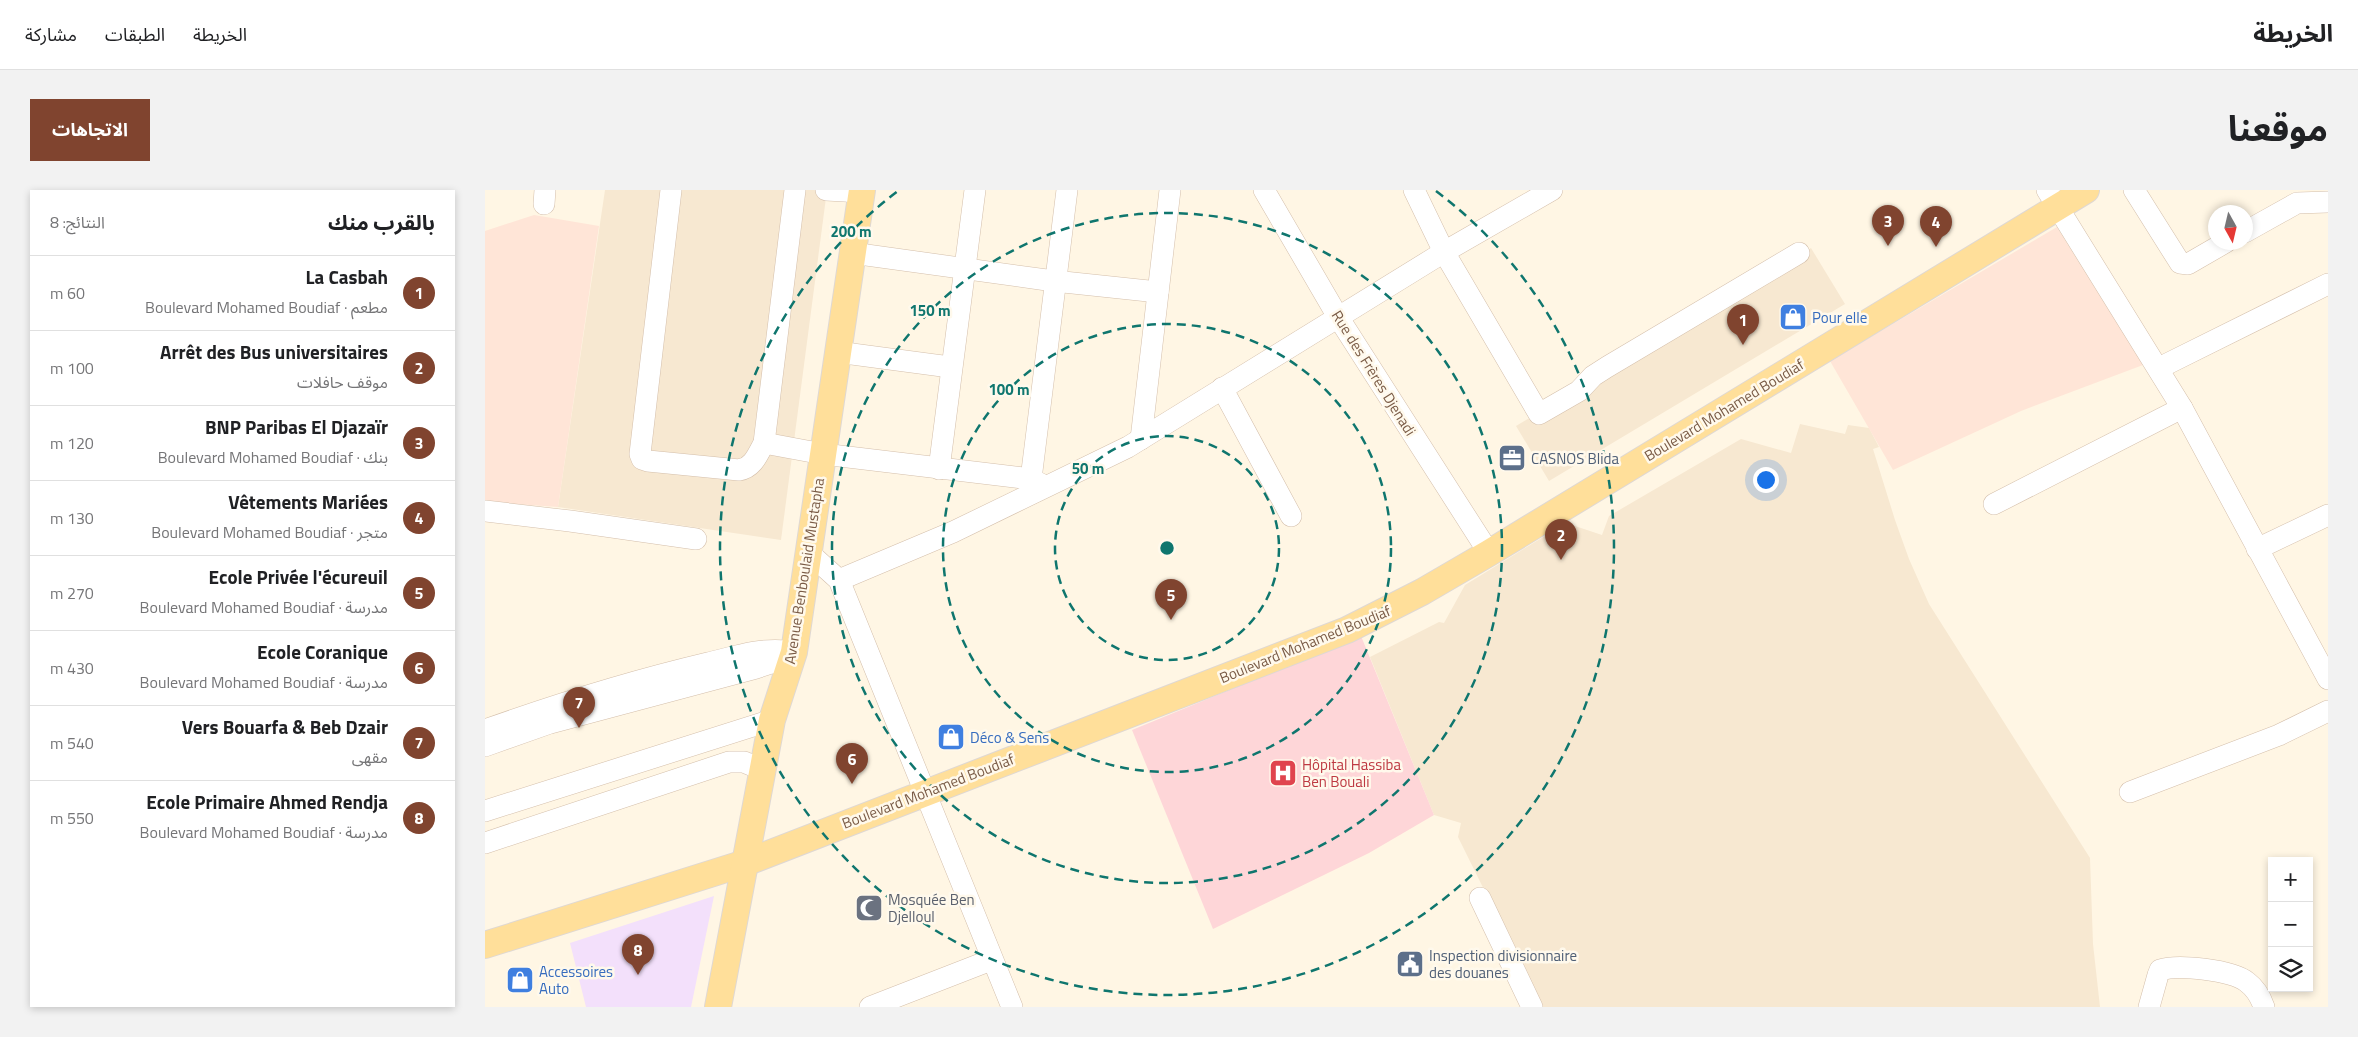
<!DOCTYPE html>
<html lang="ar">
<meta charset="utf-8">
<style>
:root{--surface:#fff;--page:#f2f2f2;--text:#202124;--muted:#757577;--line:#e0e0e0;--accent:#80442f}
body{margin:0;font-family:"Titillium Web","Noto Sans Arabic",sans-serif;background:var(--page);color:var(--text);direction:rtl}
.controls{position:absolute;right:15px;bottom:15px;display:grid;overflow:hidden;border-radius:0px;box-shadow:0 2px 8px #0003}
.controls button{width:45px;height:45px;display:grid;place-items:center;padding:0;border:0;border-bottom:1px solid var(--line);background:var(--surface);color:var(--text);font:25px sans-serif}
.compass{position:absolute;left:1723px;top:15px;width:45px;height:45px;border-radius:50%;background:var(--surface);box-shadow:0 2px 8px #0003;rotate:172deg}
.you{position:absolute;left:1280px;top:289px;width:18px;height:18px;margin:-12px;border:4px solid #fff;border-radius:50%;background:#1a73e8;box-shadow:0 0 0 8px #1a73e833}
.badge{display:grid;place-items:center;width:32px;height:32px;border-radius:50%;background:var(--accent);color:#fff;font-size:16px;font-weight:700}
.pin{position:absolute;translate:-50% -41px;filter:drop-shadow(0 1px 2px #0008)}
.pin::after{content:'';position:absolute;top:26px;width:18px;height:15px;background:inherit;clip-path:polygon(0 0,100% 0,50% 100%)}
.list{margin:0;padding:0;list-style:none}
h2{display:flex;justify-content:space-between;align-items:center;height:65px;margin:0;padding:0 20px;font-size:21px}
h2 small{font-size:16px;font-weight:400;color:var(--muted)}
.list li{display:grid;grid-template-columns:32px 1fr auto;gap:15px;align-items:center;box-sizing:border-box;height:75px;padding:0 20px;border-top:1px solid var(--line)}
.list b{display:block;font-size:19px;white-space:nowrap}
.list p{margin:0;font-size:16px;white-space:nowrap;color:var(--muted)}
.list em{font-size:16px;font-style:normal;color:var(--muted)}
.icon{flex:none;width:28px;height:28px;fill:none;stroke:currentColor;stroke-width:2;stroke-linecap:round;stroke-linejoin:round}
.map{position:relative;flex:none;width:1843px;height:817px;overflow:hidden;direction:ltr;border-radius:0px}
header{display:flex;align-items:center;gap:30px;box-sizing:border-box;height:70px;padding:0 25px;background:var(--surface);border-bottom:1px solid var(--line)}
header strong{font-size:24px}
nav{display:flex;gap:28px;margin-inline-start:auto;font-size:18px}
.intro{display:flex;align-items:center;justify-content:space-between;box-sizing:border-box;height:120px;padding:0 30px}
h1{margin:0;font-size:35px}
.button{padding:12px 22px;border-radius:0px;background:var(--accent);color:#fff;font-size:18px;font-weight:700}
main{display:flex;gap:30px;padding:0 30px}
aside{flex:1;background:var(--surface);border-radius:0px;box-shadow:0 2px 8px #0003}
.map>svg:first-child{display:block}
</style>
<header>
<strong>الخريطة</strong>
<nav><a>الخريطة</a><a>الطبقات</a><a>مشاركة</a></nav>
</header>
<div class="intro"><h1>موقعنا</h1><a class="button">الاتجاهات</a></div>
<main>
<div class="map">
<svg width="1843" height="817" viewBox="0 0 1843 817">
<rect width="100%" height="100%" fill="#fff6e4"/>
<g fill="#f7e8d1">
<polygon points="120,0 342,0 296,350 73,317"/>
<polygon points="1326,58 1360,114 1064,291 1031,236"/>
<polygon points="1315,234 1360,244 1363,235 1384,238 1394,257 1388,259 1410,330 1424,369 1444,414 1605,668 1608,754 1615,817 1057,817 973,647 976,633 949,625 885,467 954,432 959,433 980,395 1081,333 1117,345 1124,326 1256,249 1306,263"/>
</g>
<g fill="#ffe5d7">
<polygon points="49,25 114,36 73,317 0,312 0,41"/>
<polygon points="1572,37 1658,175 1536,221 1408,280 1345,171"/>
</g>
<polygon fill="#f3e0fb" points="229,706 206,817 101,817 85,753"/>
<polygon fill="#fed6d8" points="876,446 949,625 884,663 728,739 647,540"/>
<g fill="none" stroke-linecap="round" stroke-linejoin="round">
<g stroke="#d4bfab" stroke-width="22">
<g id="minor">
<path d="M186,0L155,264L157,269L163,271L254,280C268,278 273,264 279,253L310,0"/>
<polyline points="341,0 377,2"/>
<polyline points="779,0 853,127 1004,363"/>
<polyline points="929,0 959,62 1054,224 1094,201 1108,186 1122,177 1314,63"/>
<polyline points="1562,0 1697,218 1843,489"/>
<polyline points="1649,0 1695,73 1703,74 1741,52"/>
<polyline points="59,14 60,0"/>
<polyline points="1760,42 1812,13 1843,12"/>
<polyline points="367,63 569,91 673,102"/>
<polyline points="352,162 465,177"/>
<polyline points="1674,178 1843,94"/>
<polyline points="737,198 806,326"/>
<polyline points="656,249 685,0"/>
<polyline points="279,253 338,264 546,289 558,295"/>
<polyline points="454,279 490,0"/>
<polyline points="546,289 582,0"/>
<polyline points="1509,314 1697,218"/>
<polyline points="0,321 85,331 211,349"/>
<polyline points="1772,359 1843,325"/>
<polyline points="323,362 354,390 527,817"/>
<polyline points="354,390 468,342 643,257 959,62 1067,0"/>
<path d="M0,540C73,514 147,491 223,473C249,467 274,458 301,461"/>
<polyline points="0,556 65,533 271,478 292,471 309,462"/>
<polyline points="1645,602 1794,545 1843,521"/>
<polyline points="0,621 287,530"/>
<polyline points="0,653 244,572 259,572 278,580"/>
<polyline points="995,708 1047,817"/>
<polyline points="385,817 506,770"/>
<path d="M1664,817L1673,785L1675,780C1693,774 1747,780 1762,792C1770,798 1776,808 1779,817"/>
</g>
</g>
<g stroke="#dfd8d3" stroke-width="28">
<g id="major">
<polyline points="0,755 260,673 862,440 937,402 1004,363 1601,0"/>
<polyline points="233,817 287,530 309,462 377,0"/>
</g>
</g>
<use href="#minor" stroke="#fff" stroke-width="21"/>
<use href="#major" stroke="#ffdf9a" stroke-width="26"/>
</g>
<g fill="none" stroke="#0f766e" stroke-width="2.5" stroke-dasharray="9 6">
<circle cx="682" cy="358" r="112"/>
<circle cx="682" cy="358" r="224"/>
<circle cx="682" cy="358" r="335"/>
<path d="M951 1A447 447 0 1 1 413 1"/>
</g>
<defs>
<g id="shop-square" transform="scale(1.4375)"><rect x="-9" y="-9" width="18" height="18" rx="4" fill="#3f7fe0" stroke="#fff9ec"/><path d="M-5-2.5h2.3a2.7 3.5 0 0 1 5.4 0H5L5.5 6h-11ZM-1.5-2.5h3a1.5 2.3 0 0 0-3 0Z" fill="#fff"/></g>
<g id="office-square" transform="scale(1.4375)"><rect x="-9" y="-9" width="18" height="18" rx="4" fill="#5c6f8a" stroke="#fff9ec"/><path d="M-6-3h4V-5.5h4V-3h4V5H-6ZM-1-4.5V-3h2v-1.5ZM-6 0V1H6V0Z" fill="#fff"/></g>
<g id="hospital-square" transform="scale(1.4375)"><rect x="-9" y="-9" width="18" height="18" rx="4" fill="#e0444e" stroke="#fff9ec"/><path d="M-5-5h3v3.5h4V-5h3V5h-3V1.5h-4V5h-3Z" fill="#fff"/></g>
<g id="mosque-square" transform="scale(1.4375)"><rect x="-9" y="-9" width="18" height="18" rx="4" fill="#6b7280" stroke="#fff9ec"/><path d="M3.5-4.9A6 6 0 1 0 3.5 4.9A5 5 0 1 1 3.5-4.9Z" fill="#fff"/></g>
<g id="civic-square" transform="scale(1.4375)"><rect x="-9" y="-9" width="18" height="18" rx="4" fill="#5c6f8a" stroke="#fff9ec"/><path d="M-.6-6.5H3V-4.5H.6V-3L4-1V1h2V6H-6V1h2V-1L-.6-3ZM-1.2 2.5V6h2.4V2.5Z" fill="#fff"/></g>
</defs>
<g fill-rule="evenodd">
<use href="#shop-square" x="1308" y="127"/>
<use href="#office-square" x="1027" y="268"/>
<use href="#shop-square" x="466" y="547"/>
<use href="#hospital-square" x="798" y="583"/>
<use href="#mosque-square" x="384" y="718"/>
<use href="#civic-square" x="925" y="774"/>
<use href="#shop-square" x="35" y="790"/>
</g>
<g text-anchor="middle" dominant-baseline="central" stroke-width="5" stroke-linejoin="round" paint-order="stroke">
<g font-size="15" fill="#366cbe" stroke="#fff9ec" text-anchor="start">
<text x="1327" y="127">Pour elle</text>
<text x="485" y="547">Déco &amp; Sens</text>
<text x="54" y="781">Accessoires<tspan x="54" dy="17">Auto</tspan></text>
</g>
<g font-size="15" fill="#7a5b46" stroke="#fff9ec">
<text transform="translate(889 183) rotate(58)">Rue des Frères Djenadi</text>
<text transform="translate(1239 220) rotate(-31)">Boulevard Mohamed Boudiaf</text>
<text transform="translate(319 381) rotate(-81)">Avenue Benboulaid Mustapha</text>
<text transform="translate(820 454) rotate(-22)">Boulevard Mohamed Boudiaf</text>
<text transform="translate(443 601) rotate(-21)">Boulevard Mohamed Boudiaf</text>
</g>
<g font-size="15" fill="#4e5e75" stroke="#fff9ec" text-anchor="start">
<text x="1046" y="268">CASNOS Blida</text>
<text x="944" y="765">Inspection divisionnaire<tspan x="944" dy="17">des douanes</tspan></text>
</g>
<g font-size="15" fill="#be3a42" stroke="#fff9ec" text-anchor="start">
<text x="817" y="574">Hôpital Hassiba<tspan x="817" dy="17">Ben Bouali</tspan></text>
</g>
<g font-size="15" fill="#5b616d" stroke="#fff9ec" text-anchor="start">
<text x="403" y="709">Mosquée Ben<tspan x="403" dy="17">Djelloul</tspan></text>
</g>
</g>
<circle cx="682" cy="358" r="8" fill="#0f766e" stroke="#fff9ec" stroke-width="2.5"/>
<g font-size="15" text-anchor="middle" font-weight="bold" fill="#0f766e" stroke="#fff9ec" stroke-width="5" stroke-linejoin="round" paint-order="stroke">
<text x="366" y="47">200 m</text>
<text x="445" y="126">150 m</text>
<text x="524" y="205">100 m</text>
<text x="603" y="284">50 m</text>
</g>
</svg>
<div class="controls">
<button>+</button>
<button>−</button>
<button><svg class="icon" aria-label="layers" viewBox="0 0 24 24"><path d="M12 4l9 5-9 5-9-5zM3 14l9 5 9-5"/></svg></button>
</div>
<svg class="compass" viewBox="-18 -18 36 36"><path d="M0-13l5 13h-10z" fill="#e53935"/><path d="M0 13l5-13h-10z" fill="#757577"/></svg>
<div class="you"></div>
<div class="pin badge" style="left:1258px;top:155px">1</div>
<div class="pin badge" style="left:1076px;top:370px">2</div>
<div class="pin badge" style="left:1403px;top:56px">3</div>
<div class="pin badge" style="left:1451px;top:57px">4</div>
<div class="pin badge" style="left:686px;top:430px">5</div>
<div class="pin badge" style="left:367px;top:594px">6</div>
<div class="pin badge" style="left:94px;top:538px">7</div>
<div class="pin badge" style="left:153px;top:785px">8</div>
</div>
<aside>
<h2>بالقرب منك<small>النتائج: 8</small></h2>
<ul class="list">
<li><span class="badge">1</span><div><b>La Casbah</b><p>مطعم · Boulevard Mohamed Boudiaf</p></div><em>60 m</em></li>
<li><span class="badge">2</span><div><b>Arrêt des Bus universitaires</b><p>موقف حافلات</p></div><em>100 m</em></li>
<li><span class="badge">3</span><div><b>BNP Paribas El Djazaïr</b><p>بنك · Boulevard Mohamed Boudiaf</p></div><em>120 m</em></li>
<li><span class="badge">4</span><div><b>Vêtements Mariées</b><p>متجر · Boulevard Mohamed Boudiaf</p></div><em>130 m</em></li>
<li><span class="badge">5</span><div><b>Ecole Privée l'écureuil</b><p>مدرسة · Boulevard Mohamed Boudiaf</p></div><em>270 m</em></li>
<li><span class="badge">6</span><div><b>Ecole Coranique</b><p>مدرسة · Boulevard Mohamed Boudiaf</p></div><em>430 m</em></li>
<li><span class="badge">7</span><div><b>Vers Bouarfa &amp; Beb Dzair</b><p>مقهى</p></div><em>540 m</em></li>
<li><span class="badge">8</span><div><b>Ecole Primaire Ahmed Rendja</b><p>مدرسة · Boulevard Mohamed Boudiaf</p></div><em>550 m</em></li>
</ul>
</aside>
</main>
